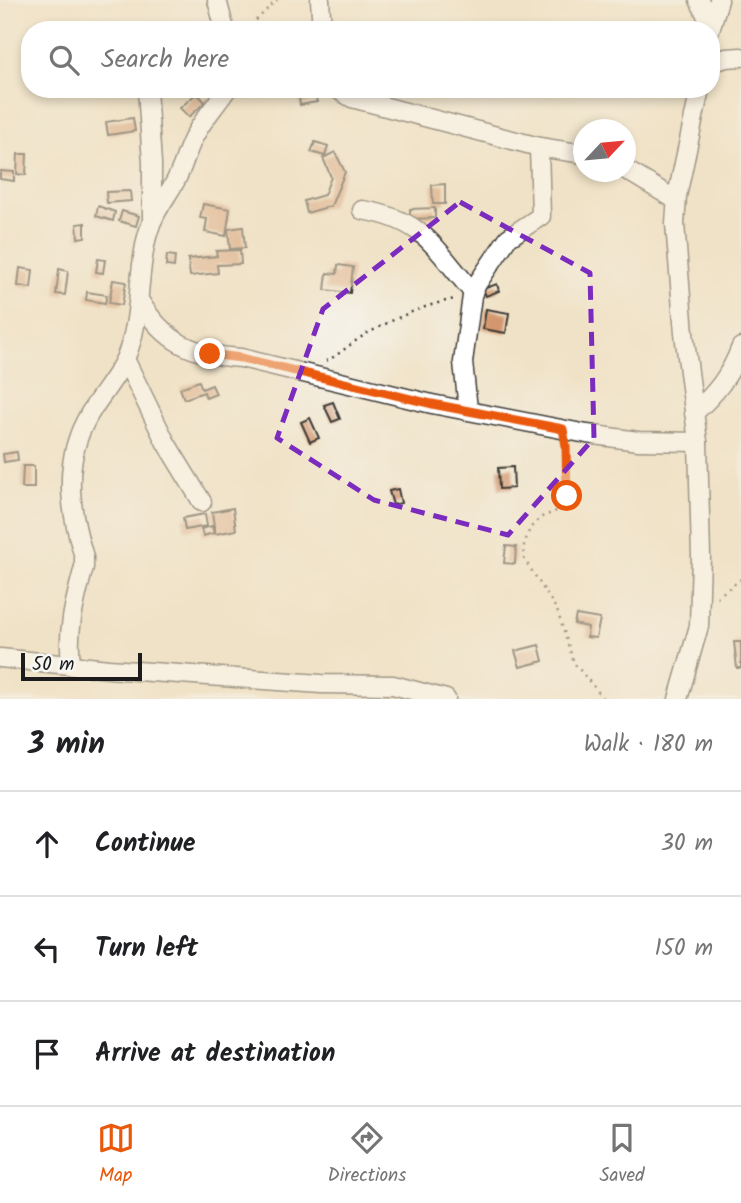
<!DOCTYPE html>
<meta charset="utf-8">
<style>
:root{--surface:#fff;--page:#f2f2f2;--text:#202124;--muted:#757577;--line:#e0e0e0;--accent:#ea580c}
body{margin:0;font-family:Kalam,sans-serif;background:var(--page);color:var(--text)}
.compass{position:absolute;left:573px;top:119px;width:63px;height:63px;border-radius:50%;background:var(--surface);box-shadow:0 4px 10px #0003;rotate:64deg}
.scale{position:absolute;left:21px;bottom:18px;width:121px;box-sizing:border-box;padding-left:7px;border:4px solid #1c1c1c;border-top:0;font-size:19px;line-height:24px;white-space:nowrap;color:#1c1c1c;-webkit-text-stroke:5px #f6f6f2;paint-order:stroke}
.stop{position:absolute;width:21px;height:21px;margin:-16px;border:5px solid #ea580c;border-radius:50%;background:#fff}
.stop.end{background:#ea580c;border-color:#fff;box-shadow:0 2px 7px #0008}
.list{margin:0;padding:0;list-style:none}
h2{display:flex;justify-content:space-between;align-items:center;height:91px;margin:0;padding:0 28px;font-size:30px}
h2 small{font-size:23px;font-weight:400;color:var(--muted)}
.list li{display:grid;grid-template-columns:46px 1fr auto;gap:21px;align-items:center;box-sizing:border-box;height:105px;padding:0 28px;border-top:2px solid var(--line)}
.list b{display:block;font-size:26px;white-space:nowrap}
.list em{font-size:23px;font-style:normal;color:var(--muted)}
.icon{flex:none;width:38px;height:38px;fill:none;stroke:currentColor;stroke-width:2;stroke-linecap:round;stroke-linejoin:round}
.map{position:relative;flex:none;width:741px;height:699px;overflow:hidden}
.search{position:absolute;background:var(--surface);box-shadow:0 4px 10px #0003;left:21px;right:21px;top:21px;height:77px;display:flex;align-items:center;gap:18px;box-sizing:border-box;padding:0 24px;border-radius:28px;color:var(--muted);font-size:26px}
.sheet{height:406px;background:var(--surface)}
nav{display:flex;justify-content:space-around;align-items:center;box-sizing:border-box;height:98px;border-top:2px solid var(--line);background:var(--surface);font-size:19px;color:var(--muted)}
nav a{display:grid;justify-items:center;gap:4px}
nav .on{color:var(--accent)}
.map>svg:first-child{display:block}
</style>
<div class="map">
<svg width="741" height="699" viewBox="0 0 741 699">
<rect width="100%" height="100%" fill="#f6f6f2"/>
<filter id="ink" filterUnits="userSpaceOnUse"><feTurbulence type="fractalNoise" baseFrequency=".0143" numOctaves="2"/><feDisplacementMap in="SourceGraphic" scale="14" xChannelSelector="R" yChannelSelector="G"/><feConvolveMatrix kernelMatrix="1 2 1 2 8 2 1 2 1" color-interpolation-filters="sRGB"/></filter>
<filter id="wash" filterUnits="userSpaceOnUse"><feTurbulence type="fractalNoise" baseFrequency=".00686" numOctaves="4" result="noise"/><feDisplacementMap in="SourceGraphic" scale="28" xChannelSelector="R" yChannelSelector="G"/><feGaussianBlur stdDeviation="1.57" result="paint"/><feColorMatrix in="noise" values="0 0 0 0 0 0 0 0 0 0 0 0 0 0 0 0 0 1.4 0 .05"/><feComposite in="paint" operator="in"/></filter>
<g filter="url(#wash)">
<rect width="100%" height="100%" fill="#f0e2c6"/>
<g id="blocks">
<g fill="#d4966d">
<polygon points="197,93 205,102 189,117 180,108"/>
<polygon points="315,94 317,102 300,105 299,97"/>
<polygon points="133,118 135,131 108,135 106,122"/>
<polygon points="315,142 328,146 325,156 311,152"/>
<polygon points="335,152 345,172 331,206 307,213 304,201 324,195 331,177 323,158"/>
<polygon points="18,154 27,154 26,175 17,174"/>
<polygon points="0,171 14,172 14,181 0,179"/>
<polygon points="445,184 445,204 433,204 432,185"/>
<polygon points="130,191 131,201 107,203 106,192"/>
<polygon points="203,204 230,209 226,236 205,232 207,219 200,218"/>
<polygon points="98,206 115,212 113,221 96,216"/>
<polygon points="435,208 435,218 410,219 410,209"/>
<polygon points="122,211 139,216 136,226 119,221"/>
<polygon points="85,223 85,237 78,238 77,224"/>
<polygon points="243,227 245,248 230,249 228,229"/>
<polygon points="240,250 241,264 217,265 218,273 190,276 188,259 217,256 216,251"/>
<polygon points="167,255 175,256 174,267 166,266"/>
<polygon points="98,259 105,260 103,273 96,272"/>
<polygon points="338,265 353,267 350,293 325,290 327,273 337,274"/>
<polygon points="20,268 33,270 31,288 18,286"/>
<polygon points="59,269 68,271 65,295 56,294"/>
<polygon points="113,280 126,282 122,305 109,303"/>
<polygon points="497,284 499,291 486,296 483,289"/>
<polygon points="87,292 107,295 105,303 86,300"/>
<polygon points="486,309 509,313 506,333 483,329"/>
<polygon points="199,381 202,389 212,385 216,394 206,398 204,392 184,399 180,388"/>
<polygon points="333,402 340,419 332,422 324,405"/>
<polygon points="310,418 319,438 310,442 301,422"/>
<polygon points="17,452 18,460 4,462 3,454"/>
<polygon points="23,466 34,466 34,488 22,488"/>
<polygon points="513,467 514,488 499,489 498,468"/>
<polygon points="398,489 401,503 393,505 389,491"/>
<polygon points="233,508 236,530 215,534 212,512"/>
<polygon points="205,514 207,526 185,530 183,518"/>
<polygon points="212,526 214,533 203,536 201,529"/>
<polygon points="506,546 516,547 515,564 504,563"/>
<polygon points="576,615 600,619 596,638 587,637 588,627 574,624"/>
<polygon points="734,642 741,642 741,668 737,668"/>
<polygon points="539,645 543,661 520,667 515,651"/>
</g>
</g>
</g>
<g filter="url(#ink)">
<use href="#blocks" fill-opacity="0" stroke="#3c3a36" stroke-width="2"/>
<g fill="none" stroke-linecap="round" stroke-linejoin="round">
<g stroke="#3c3a36" stroke-width="21">
<g id="minor">
<polyline points="217,0 225,30"/>
<polyline points="320,0 322,30"/>
<polyline points="699,0 711,25"/>
<polyline points="710,30 719,0"/>
<polyline points="711,63 726,58 741,57"/>
<polyline points="147,89 152,163 152,220"/>
<polyline points="337,89 352,98 539,147 584,154"/>
<polyline points="626,170 676,200"/>
<path d="M362,210C425,220 434,248 473,292"/>
<path d="M139,300C165,343 192,355 241,358L432,404L587,434L638,441L698,442"/>
<polyline points="125,359 166,443 202,502"/>
<polyline points="468,409 463,362 472,296 475,287 508,238 541,216 539,147"/>
<path d="M694,413C716,393 730,376 741,347"/>
<polyline points="0,658 109,669 321,684 393,685 446,699"/>
<path d="M72,666C65,635 76,597 84,567V557C69,508 62,459 90,413C101,395 116,378 125,359C143,319 136,274 148,233C153,214 165,199 175,182C184,166 187,148 196,133C205,117 217,104 227,89"/>
<polyline points="678,699 699,626 701,556 698,442 684,333 675,224 677,196 700,89"/>
</g>
</g>
<g stroke="#3c3a36" stroke-width="2.5" stroke-dasharray="2 5" stroke-linecap="butt">
<polyline points="246,30 277,0"/>
<path d="M326,361C339,355 350,344 363,336C391,320 423,305 455,299"/>
<polyline points="566,446 568,486 566,502 561,509 542,517 530,528 524,545 523,557 557,610 574,663 604,699"/>
<polyline points="717,597 741,579"/>
</g>
<use href="#minor" stroke="#fff" stroke-width="18"/>
</g>
</g>
<g fill="none" stroke-linecap="round" stroke-linejoin="round" filter="url(#ink)">
<polyline stroke="#ea580c" stroke-width="9" points="210,354 241,358 432,404 563,429 566,446 567,496"/>
</g>
<path d="M0 0H741V699H0ZM460,202L590,273L594,438L508,535L374,500L277,438L323,309Z" fill="#f0e2c6" fill-opacity=".55" fill-rule="evenodd"/>
<path fill="none" stroke="#7b2cbf" stroke-width="5" stroke-dasharray="14 9" stroke-linejoin="round" d="M460,202L590,273L594,438L508,535L374,500L277,438L323,309Z"/>
</svg>
<svg class="compass" viewBox="-18 -18 36 36"><path d="M0-13l5 13h-10z" fill="#e53935"/><path d="M0 13l5-13h-10z" fill="#757577"/></svg>
<div class="scale">50 m</div>
<div class="stop" style="left:567px;top:496px"></div>
<div class="stop end" style="left:210px;top:354px"></div>
<div class="search"><svg class="icon" aria-label="search" viewBox="0 0 24 24"><circle cx="10" cy="10" r="6"/><path d="M15 15l6 6"/></svg>Search here</div>
</div>
<section class="sheet">
<h2>3 min<small>Walk · 180 m</small></h2>
<ul class="list">
<li><svg class="icon" aria-label="ahead" viewBox="0 0 24 24"><path d="M12 20V5M6 11l6-6 6 6"/></svg><div><b>Continue</b></div><em>30 m</em></li>
<li><svg class="icon" aria-label="left" viewBox="0 0 24 24"><path d="M17 20v-9H6M10 6l-5 5 5 5"/></svg><div><b>Turn left</b></div><em>150 m</em></li>
<li><svg class="icon" aria-label="arrive" viewBox="0 0 24 24"><path d="M6 21V4h12l-3 4 3 4H6"/></svg><div><b>Arrive at destination</b></div></li>
</ul>
</section>
<nav>
<a class="on"><svg class="icon" aria-label="map" viewBox="0 0 24 24"><path d="M3 6l6-2 6 2 6-2v14l-6 2-6-2-6 2zM9 4v14M15 6v14"/></svg>Map</a>
<a><svg class="icon" aria-label="directions" viewBox="0 0 24 24"><path d="M12 3l9 9-9 9-9-9zM9 14v-3h6M13 9l2 2-2 2"/></svg>Directions</a>
<a><svg class="icon" aria-label="saved" viewBox="0 0 24 24"><path d="M7 4h10v16l-5-4-5 4z"/></svg>Saved</a>
</nav>
